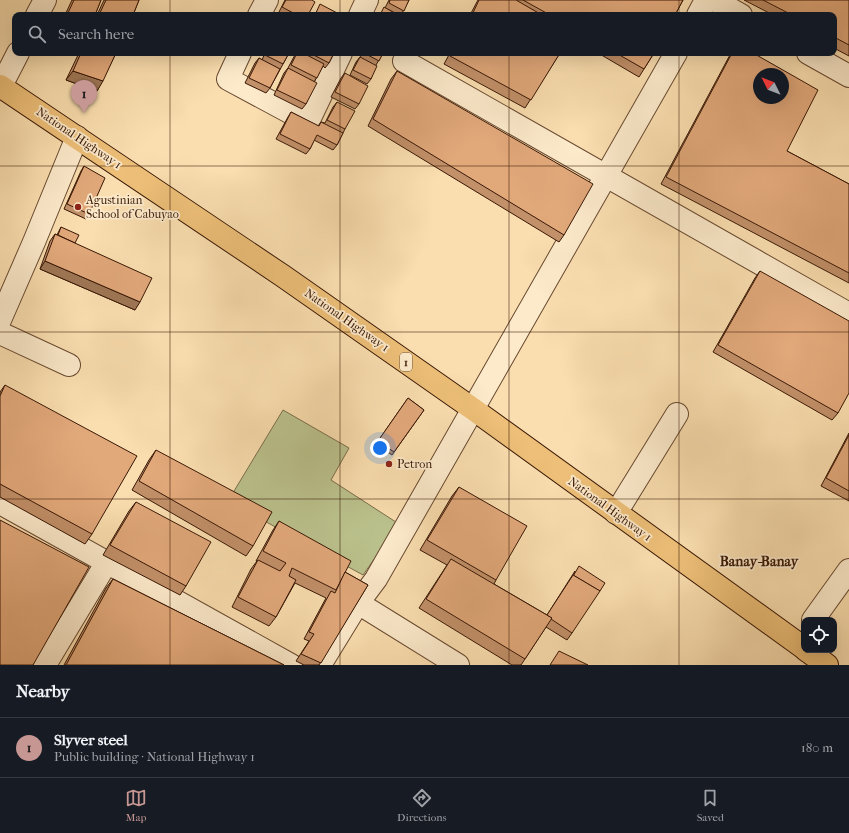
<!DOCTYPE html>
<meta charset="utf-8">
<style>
:root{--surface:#171b24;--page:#20242c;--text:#f1f3f6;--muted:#9ea1a6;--line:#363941;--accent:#c59692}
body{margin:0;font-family:"IM FELL French Canon",serif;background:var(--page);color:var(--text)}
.controls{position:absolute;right:12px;bottom:12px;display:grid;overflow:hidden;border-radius:8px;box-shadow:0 4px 16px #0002}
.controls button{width:36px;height:36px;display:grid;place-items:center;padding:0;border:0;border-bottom:1px solid var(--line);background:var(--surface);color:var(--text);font:20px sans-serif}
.compass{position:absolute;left:753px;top:68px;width:36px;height:36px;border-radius:50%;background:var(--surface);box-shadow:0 4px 16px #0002;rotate:312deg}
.you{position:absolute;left:380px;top:448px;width:14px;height:14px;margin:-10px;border:3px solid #fff;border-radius:50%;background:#1a73e8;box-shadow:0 0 0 6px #1a73e833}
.badge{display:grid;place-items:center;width:26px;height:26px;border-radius:50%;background:var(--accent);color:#111;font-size:13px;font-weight:700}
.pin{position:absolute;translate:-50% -33px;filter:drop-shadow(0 1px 2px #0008)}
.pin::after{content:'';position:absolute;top:21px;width:14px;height:12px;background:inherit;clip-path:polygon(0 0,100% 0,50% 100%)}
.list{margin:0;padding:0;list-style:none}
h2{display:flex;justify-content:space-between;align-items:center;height:52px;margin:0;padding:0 16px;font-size:17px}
h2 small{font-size:13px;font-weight:400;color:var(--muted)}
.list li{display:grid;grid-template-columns:26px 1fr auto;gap:12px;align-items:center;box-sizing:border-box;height:60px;padding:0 16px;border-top:1px solid var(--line)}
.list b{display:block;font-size:15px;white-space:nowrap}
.list p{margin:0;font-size:13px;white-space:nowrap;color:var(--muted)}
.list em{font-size:13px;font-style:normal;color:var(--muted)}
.icon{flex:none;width:22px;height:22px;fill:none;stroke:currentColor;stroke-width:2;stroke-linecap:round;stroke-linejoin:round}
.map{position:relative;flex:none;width:849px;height:665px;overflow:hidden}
.search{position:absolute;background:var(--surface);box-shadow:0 4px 16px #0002;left:12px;right:12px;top:12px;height:44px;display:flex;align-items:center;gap:10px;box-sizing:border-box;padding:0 14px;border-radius:8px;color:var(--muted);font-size:15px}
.sheet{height:112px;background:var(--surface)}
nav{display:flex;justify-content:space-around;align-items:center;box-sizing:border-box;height:56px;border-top:1px solid var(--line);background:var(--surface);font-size:11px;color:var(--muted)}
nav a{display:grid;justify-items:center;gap:2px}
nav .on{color:var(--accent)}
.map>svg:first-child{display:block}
</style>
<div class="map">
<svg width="849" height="665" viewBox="0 0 849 665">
<rect width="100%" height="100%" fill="#fadeaf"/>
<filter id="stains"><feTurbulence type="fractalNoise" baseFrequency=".005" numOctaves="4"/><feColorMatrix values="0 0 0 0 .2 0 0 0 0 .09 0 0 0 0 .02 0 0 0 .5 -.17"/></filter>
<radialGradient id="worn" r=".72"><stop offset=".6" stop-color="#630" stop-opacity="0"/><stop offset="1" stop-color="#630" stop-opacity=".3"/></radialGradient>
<polygon fill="#bbc28d" stroke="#7a6c49" points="283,410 349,448 331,480 399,524 363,575 228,501"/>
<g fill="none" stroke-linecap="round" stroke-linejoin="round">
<g stroke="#684930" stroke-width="24">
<g id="minor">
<polyline points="714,0 741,15"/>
<polyline points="37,15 45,0"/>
<polyline points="259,15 267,0"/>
<polyline points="360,15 367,0"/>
<polyline points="698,15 706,0"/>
<polyline points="240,53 228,79 308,122 341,53"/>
<polyline points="808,53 849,76"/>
<polyline points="404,61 849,314"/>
<polyline points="1,86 18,53"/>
<polyline points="0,320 34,242 77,137"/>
<polyline points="0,333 69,365"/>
<polyline points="0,503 291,665"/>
<polyline points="616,513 677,414"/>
<polyline points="358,603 458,665"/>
<polyline points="813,620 849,570"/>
<polyline points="45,665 107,562"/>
<polyline points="320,665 358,603 376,579 676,53"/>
</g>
</g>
<g stroke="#381705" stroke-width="24">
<g id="highway">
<polyline points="0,86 283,276 473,409 804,648"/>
<polyline points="806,650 827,665"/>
</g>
</g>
<use href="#minor" stroke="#fceacb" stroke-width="22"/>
<use href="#highway" stroke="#edbf78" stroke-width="22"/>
</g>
<g fill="#c29069" stroke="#381705">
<polygon points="72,0 101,0 95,15 65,15"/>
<polygon points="104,0 139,0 133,15 97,15"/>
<polygon points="285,0 312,0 308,15 284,15 279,12"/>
<polygon points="389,0 409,0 401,15 399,15 385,8"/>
<polygon points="478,0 683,0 675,15 470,15"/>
<polygon points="744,0 849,0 849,56 834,48 834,15 773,15"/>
<polygon points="79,53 116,53 97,91 66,80"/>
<polygon points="265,53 289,53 270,88 266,93 245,83 255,63 259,58 262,60"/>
<polygon points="296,53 334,53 329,63 325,68 323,66 314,82 306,104 302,109 274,95 284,73 288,68"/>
<polygon points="363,53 383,53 376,65 371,79 367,84 350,75 356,62 360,57"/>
<polygon points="450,53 560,53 525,108 444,64"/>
<polygon points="598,53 654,53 639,77"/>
<polygon points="731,53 753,53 787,151 849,184 849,283 661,184"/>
<polygon points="397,71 564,235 559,242 368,126 391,79"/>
<polygon points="345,73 359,104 355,109 331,97 341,78"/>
<polygon points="337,102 345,129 337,145 333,150 314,140 310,149 306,154 276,139 288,117 291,112 318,126 321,122 325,123 333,107"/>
<polygon points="84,166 89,214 86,219 64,209 81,171"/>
<polygon points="61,227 75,243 135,310 40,269 50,241 55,234 57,235"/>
<polygon points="760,271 838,413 832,420 713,352 755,278"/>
<polygon points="5,385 92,534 85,544 0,497 0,392"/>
<polygon points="408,398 424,410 392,455 376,444"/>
<polygon points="849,433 849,501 821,486"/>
<polygon points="156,450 253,546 246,556 132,490 149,460"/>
<polygon points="459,487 496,580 494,584 547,615 575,571 572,633 567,640 546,627 521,665 512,665 419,608 447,565 420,550 452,496"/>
<polygon points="136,502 186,586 180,595 103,555 129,511"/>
<polygon points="279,521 345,572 368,585 319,665 304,665 296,661 309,641 304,639 326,598 295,583 276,617 269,626 232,607 251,569 257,561 256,561 273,530"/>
<polygon points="113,579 284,665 64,665 106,588"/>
</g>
<g fill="#9e7655" stroke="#381705">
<polygon points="73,71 103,81 97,91 66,80"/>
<polygon points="45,261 140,302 135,310 40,269"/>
</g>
<g fill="#e1a87a" stroke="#381705" fill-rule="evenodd">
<polygon points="74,0 101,0 95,15 67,15"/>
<polygon points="106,0 139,0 133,15 99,15"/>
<polygon points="286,0 312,0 315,2 308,15 297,15 282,7"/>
<polygon points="390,0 409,0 404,11 389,3"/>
<polygon points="479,0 516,0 542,15 472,15"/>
<polygon points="523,0 683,0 675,15 550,15"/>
<polygon points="763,0 849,0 849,45 834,37 834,15 792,15"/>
<polygon points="320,4 341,15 315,15"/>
<polygon points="384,7 398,15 380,15"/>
<polygon points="81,53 116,53 103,81 73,71"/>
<polygon points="266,53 289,53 283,64 265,55"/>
<polygon points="297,53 303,53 324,64 317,78 291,65"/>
<polygon points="310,53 334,53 329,63"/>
<polygon points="364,53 383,53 379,61"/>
<polygon points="451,53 560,53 531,100 450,56"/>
<polygon points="616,53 654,53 644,69"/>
<path d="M732,53H753L818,90L787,151L849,184V273L666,177ZM759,74H783V98H759Z"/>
<polygon points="360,57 377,66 371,79 353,70"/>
<polygon points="259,58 280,69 270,88 249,78"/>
<polygon points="288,68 317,83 306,104 277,90"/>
<polygon points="397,71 593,184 564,235 373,119"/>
<polygon points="345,73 368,86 359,104 335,92"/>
<polygon points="337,102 355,111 345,129 327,120"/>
<polygon points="291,112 319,126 321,122 343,133 337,145 317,135 310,149 280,134"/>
<polygon points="84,166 105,178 89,214 67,204"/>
<polygon points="61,227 79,235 75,243 58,235"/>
<polygon points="55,234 152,278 140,302 45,261"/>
<polygon points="760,271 849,321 849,393 838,413 718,345"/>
<polygon points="5,385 137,456 92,534 0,484 0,396"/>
<polygon points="408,398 424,410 394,452 378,441"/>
<polygon points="849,435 849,491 826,478"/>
<polygon points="156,450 272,512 253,546 139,481"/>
<polygon points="459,487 527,526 496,580 427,540"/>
<polygon points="136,502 211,542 186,586 110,545"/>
<polygon points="0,520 89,567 33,665 0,665"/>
<polygon points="279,521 351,561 336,590 292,568 289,576 296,580 276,617 238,597 258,560 280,571 286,563 263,551"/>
<polygon points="451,559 552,618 525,659 426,599"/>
<polygon points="579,566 605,583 600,591 573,575 572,578"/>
<polygon points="345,572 368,585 321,663 301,654 314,634 309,632 331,591 335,593"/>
<polygon points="573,575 600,591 572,633 551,619 552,618 547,615"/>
<polygon points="113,579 284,665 66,665"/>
<polygon points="559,651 588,665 550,665"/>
</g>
<path fill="none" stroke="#381705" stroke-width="1" stroke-opacity="0.55" d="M170,0V15M340,0V15M509,0V15M679,0V15M170,53V665M340,53V665M509,53V665M679,53V665M0,166H849M0,332H849M0,499H849"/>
<g fill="#8f2418" stroke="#fceacb" stroke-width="1.5">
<circle cx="78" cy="207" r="4"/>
<circle cx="389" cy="464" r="4"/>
</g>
<g text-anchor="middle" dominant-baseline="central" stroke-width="3.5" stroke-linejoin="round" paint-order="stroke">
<rect fill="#fceacb" stroke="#735640" stroke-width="1" x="400" y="353" width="12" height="18" rx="3"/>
<g font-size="11" font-weight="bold" fill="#381705">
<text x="406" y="362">1</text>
</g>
<g font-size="12" fill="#381705" stroke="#fceacb">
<text transform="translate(79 138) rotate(34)">National Highway 1</text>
<text transform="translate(347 320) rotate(35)">National Highway 1</text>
<text transform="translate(610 509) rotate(36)">National Highway 1</text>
</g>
<g font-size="12" fill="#381705" stroke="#fceacb" text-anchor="start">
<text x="86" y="200">Agustinian<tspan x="86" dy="14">School of Cabuyao</tspan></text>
<text x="397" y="464">Petron</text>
</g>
<g font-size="14" font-weight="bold" fill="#381705" stroke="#fceacb">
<text x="759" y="561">Banay-Banay</text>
</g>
</g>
<rect width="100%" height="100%" filter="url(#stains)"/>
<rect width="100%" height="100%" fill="url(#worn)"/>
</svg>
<div class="controls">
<button><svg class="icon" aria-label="locate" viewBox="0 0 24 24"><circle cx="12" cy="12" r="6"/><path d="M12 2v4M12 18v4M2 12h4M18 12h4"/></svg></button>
</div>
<svg class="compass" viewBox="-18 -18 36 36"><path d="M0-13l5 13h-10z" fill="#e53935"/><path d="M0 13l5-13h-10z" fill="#9ea1a6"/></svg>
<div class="you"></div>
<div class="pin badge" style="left:84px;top:113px">1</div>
<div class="search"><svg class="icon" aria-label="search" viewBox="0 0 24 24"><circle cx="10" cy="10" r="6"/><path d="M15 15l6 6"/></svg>Search here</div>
</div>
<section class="sheet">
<h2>Nearby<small></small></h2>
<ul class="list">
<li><span class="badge">1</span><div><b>Slyver steel</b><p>Public building · National Highway 1</p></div><em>180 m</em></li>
</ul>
</section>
<nav>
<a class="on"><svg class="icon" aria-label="map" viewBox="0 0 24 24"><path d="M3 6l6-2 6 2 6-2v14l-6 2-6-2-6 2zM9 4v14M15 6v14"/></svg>Map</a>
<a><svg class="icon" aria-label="directions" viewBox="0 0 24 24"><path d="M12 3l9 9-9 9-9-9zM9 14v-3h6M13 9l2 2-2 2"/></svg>Directions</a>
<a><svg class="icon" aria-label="saved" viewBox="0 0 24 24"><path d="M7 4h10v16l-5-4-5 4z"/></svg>Saved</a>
</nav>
